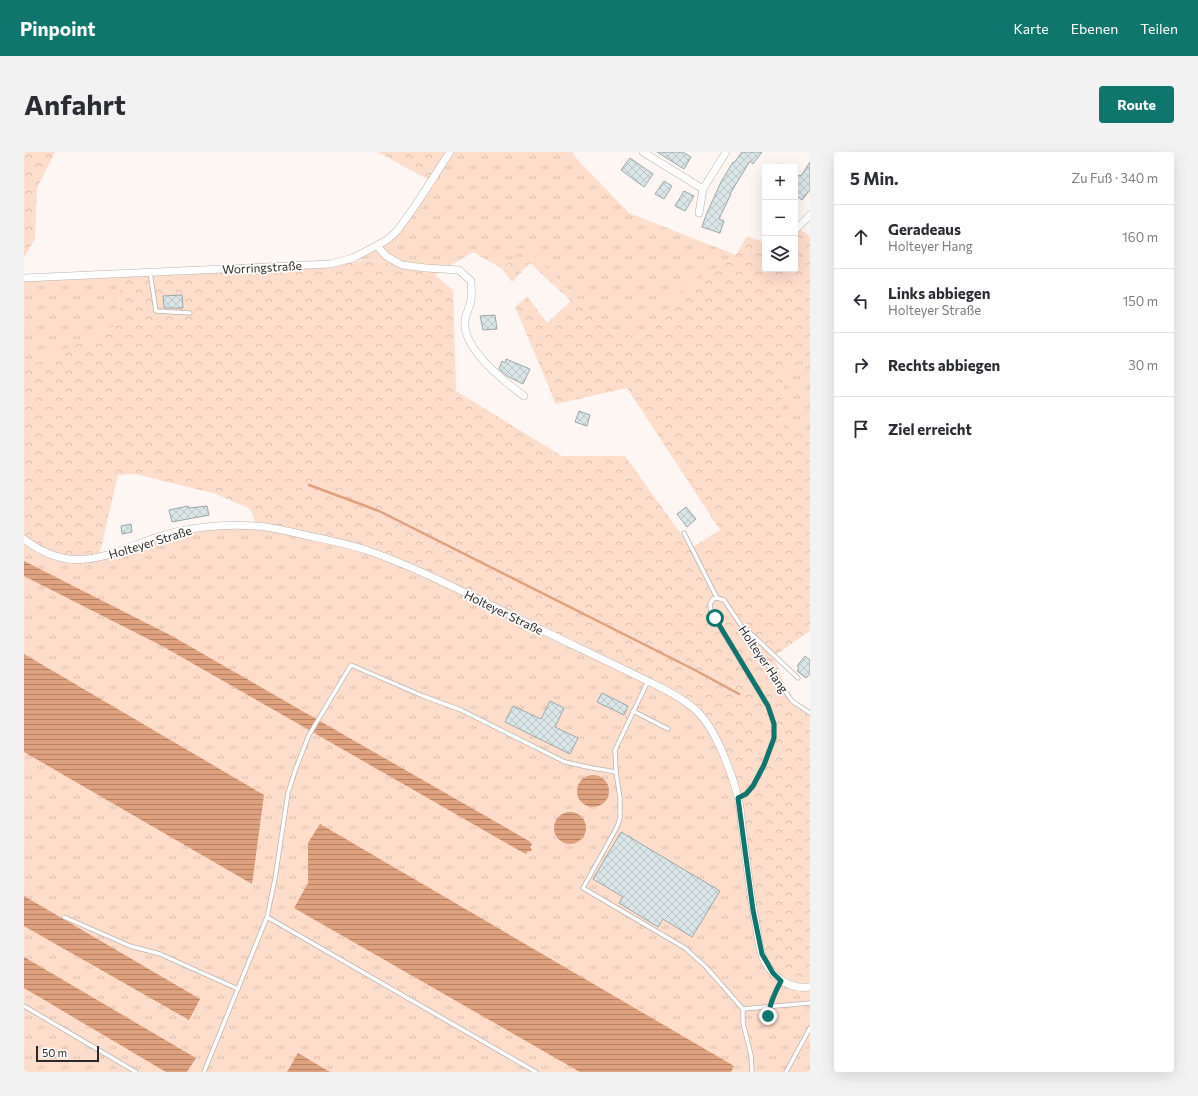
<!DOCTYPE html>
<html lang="de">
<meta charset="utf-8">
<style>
:root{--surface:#fff;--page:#f2f2f3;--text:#2b2b33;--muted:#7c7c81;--line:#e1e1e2;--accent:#0f766e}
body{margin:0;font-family:Commissioner,sans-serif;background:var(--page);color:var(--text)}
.controls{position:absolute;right:12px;top:12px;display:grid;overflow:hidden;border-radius:4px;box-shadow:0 4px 16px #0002}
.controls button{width:36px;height:36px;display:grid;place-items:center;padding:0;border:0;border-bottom:1px solid var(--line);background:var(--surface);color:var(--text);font:20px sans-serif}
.scale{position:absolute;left:12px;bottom:10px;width:63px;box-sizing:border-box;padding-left:4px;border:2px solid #2d2927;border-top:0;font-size:11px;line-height:14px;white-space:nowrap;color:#2d2927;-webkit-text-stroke:3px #fff;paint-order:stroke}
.stop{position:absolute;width:12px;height:12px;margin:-9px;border:3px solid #0f766e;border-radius:50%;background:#fff}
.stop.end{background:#0f766e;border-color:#fff;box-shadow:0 1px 4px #0008}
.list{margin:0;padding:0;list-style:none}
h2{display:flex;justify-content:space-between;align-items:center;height:52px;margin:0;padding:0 16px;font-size:17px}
h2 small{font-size:13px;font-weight:400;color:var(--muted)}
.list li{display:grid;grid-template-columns:26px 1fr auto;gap:12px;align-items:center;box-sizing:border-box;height:64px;padding:0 16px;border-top:1px solid var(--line)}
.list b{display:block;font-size:15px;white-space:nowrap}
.list p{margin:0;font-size:13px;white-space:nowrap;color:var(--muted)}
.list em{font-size:13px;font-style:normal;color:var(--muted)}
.icon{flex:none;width:22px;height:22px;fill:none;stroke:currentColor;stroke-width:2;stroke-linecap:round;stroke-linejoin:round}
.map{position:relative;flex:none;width:786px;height:920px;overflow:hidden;border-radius:4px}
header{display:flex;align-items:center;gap:24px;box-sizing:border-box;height:56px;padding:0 20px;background:var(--accent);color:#fff}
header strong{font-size:19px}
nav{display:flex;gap:22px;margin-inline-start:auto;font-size:14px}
.intro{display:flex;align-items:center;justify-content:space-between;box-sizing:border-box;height:96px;padding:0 24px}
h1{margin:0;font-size:28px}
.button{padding:10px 18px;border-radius:4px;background:var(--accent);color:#fff;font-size:14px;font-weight:700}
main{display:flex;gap:24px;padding:0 24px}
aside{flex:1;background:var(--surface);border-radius:4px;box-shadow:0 4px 16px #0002}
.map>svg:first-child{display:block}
</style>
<header>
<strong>Pinpoint</strong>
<nav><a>Karte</a><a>Ebenen</a><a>Teilen</a></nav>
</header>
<div class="intro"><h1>Anfahrt</h1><a class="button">Route</a></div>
<main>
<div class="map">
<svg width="786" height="920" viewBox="0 0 786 920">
<defs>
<pattern id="grass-tufts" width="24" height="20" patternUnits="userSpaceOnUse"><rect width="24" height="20" fill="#ffddcb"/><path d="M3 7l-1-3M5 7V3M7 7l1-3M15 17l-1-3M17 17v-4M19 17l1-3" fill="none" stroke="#dbbeae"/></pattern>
<pattern id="forest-crowns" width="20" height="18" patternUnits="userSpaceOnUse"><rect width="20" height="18" fill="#ffddcb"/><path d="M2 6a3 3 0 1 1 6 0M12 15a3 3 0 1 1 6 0" fill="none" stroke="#dbbeae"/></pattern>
<pattern id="water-rules" width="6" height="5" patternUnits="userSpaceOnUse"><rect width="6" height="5" fill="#dfa07e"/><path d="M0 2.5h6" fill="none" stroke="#b58267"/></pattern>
<pattern id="building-cross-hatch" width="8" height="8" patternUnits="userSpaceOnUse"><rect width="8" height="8" fill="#dae5e8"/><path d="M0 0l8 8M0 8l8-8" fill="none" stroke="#bbc4c7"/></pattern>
</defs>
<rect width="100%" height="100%" fill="#fef6f2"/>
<g fill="url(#grass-tufts)">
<polygon points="427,0 548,0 552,6 605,61 712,103 652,142 641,164 616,186 582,177 513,106 495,96 489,108 477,116 449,100 411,123 345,107 330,108 361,92"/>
<polygon points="96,125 95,172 0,217 0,128"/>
<polygon points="786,212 786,286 756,275 760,218"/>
<path d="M232,375L320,395L359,407L421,433L640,541L656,550L676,566L693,595L713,647L735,803C744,829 760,836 786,839V920H0V388L57,408L122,391L179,377Z"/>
</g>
<g fill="url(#forest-crowns)">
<polygon points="0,0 31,0 13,36 11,87 0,105"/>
<polygon points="354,0 425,0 405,28"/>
<path d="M775,77L786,84V212L760,218L756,274L786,286V479L750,504L766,549L786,563V830C767,835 753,825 743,809C736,797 735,782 733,768C726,728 722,687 715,647C718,646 721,644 723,642C735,630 751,597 751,580C752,570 748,562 744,553C745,560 750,569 750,577C751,592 737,624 727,635C723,639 719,642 714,644L704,609L689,578L680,563L661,546L625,527L460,447L362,403L316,388L232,372L226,357L192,342L111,322L94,323L75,404C48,411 22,404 0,387V217L95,172L96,125L311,114L345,107L411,123L429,138L432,239L538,304H601L667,396L696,378L603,236L532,252L491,155L503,144L523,171L547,149L506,111L488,130L477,116L489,108L495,96H503L582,177L616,186L641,164L652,142L712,103L723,84L741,91V117H771V82Z"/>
</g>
<g fill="url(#water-rules)">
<polygon points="0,409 146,483 505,689 508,692 506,696 508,697 506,700 504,699 502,702 498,700 140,495 0,424"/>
<polygon points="0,502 240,643 228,732 0,600"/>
<circle cx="569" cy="639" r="16"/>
<circle cx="546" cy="676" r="16"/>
<polygon points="296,672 710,914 707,920 556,920 270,756 284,731 284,691"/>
<polygon points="0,744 176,847 165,868 0,774"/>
<polygon points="0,805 172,906 163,920 142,920 0,836"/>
<polygon points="274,901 306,920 263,920"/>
</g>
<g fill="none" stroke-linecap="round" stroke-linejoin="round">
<polyline stroke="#dfa07e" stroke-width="2.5" points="285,333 355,359 669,517 715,542"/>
</g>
<g fill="url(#building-cross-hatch)" stroke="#9ba6a8">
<polygon points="633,0 659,0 667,5 660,17"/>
<polygon points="718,0 738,0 729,12 726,9 706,42 707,42 695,67 700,69 696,81 678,75 682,63 697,30 709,10 710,11"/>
<polygon points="606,6 629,22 620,35 597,18"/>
<polygon points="786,10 786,38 778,48 771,43 771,28 775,23 777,24"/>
<polygon points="640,29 648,34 640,47 631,42"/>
<polygon points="660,39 670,44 661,59 651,54"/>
<polygon points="158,143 159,156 140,156 139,144"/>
<polygon points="471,163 473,177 459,178 456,164"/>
<polygon points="482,207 506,217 499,232 483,224 475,217 478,209 481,211"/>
<polygon points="555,259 566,263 563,274 551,270"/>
<polygon points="164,354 165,356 183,354 185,363 148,370 145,358"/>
<polygon points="662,355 672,367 663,375 653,362"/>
<polygon points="107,372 108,380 98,382 97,374"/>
<polygon points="781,504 786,508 786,522 782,526 773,519 775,516 773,514"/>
<polygon points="578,541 604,554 600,563 573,550"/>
<polygon points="526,549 540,556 531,575 554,586 546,602 481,570 489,554 517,567"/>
<polygon points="597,680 696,739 668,785 639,767 634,775 595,751 599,745 569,727"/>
</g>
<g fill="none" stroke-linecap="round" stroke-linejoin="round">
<g stroke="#bbb2ad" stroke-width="5">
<g id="service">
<polyline points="126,120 132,159 166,161"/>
<polyline points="660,381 693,446"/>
<polyline points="720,475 774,526"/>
<polyline points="624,529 591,598 592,620 596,646 596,666 593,675 559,736 661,796 682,815 719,857 719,871 727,903 728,920"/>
<polyline points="609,559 644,577"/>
<polyline points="714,646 722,642 729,634 740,613 750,586 750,572 744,554 687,460 686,452 689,447 693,446 700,448 768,549 786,561"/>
<polyline points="40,765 106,794 136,802 214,837"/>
<polyline points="0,854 112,920"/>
<polyline points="719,857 786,851"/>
<path d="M744,864C746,851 751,840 757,829"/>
<polyline points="180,920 243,765"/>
<polyline points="512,920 243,765 251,727 264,641 272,616 285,583 327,513 399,544 437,558 541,610 568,616 592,620"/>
<polyline points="762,920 786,876"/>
</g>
</g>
<g stroke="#bbb2ad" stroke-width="8">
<g id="minor">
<polyline points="619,0 679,37"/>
<polyline points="675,61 679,37 702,0"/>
<polyline points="771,78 786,63"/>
<path d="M353,94L362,104L378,113L402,116L435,118L447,129C447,135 448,142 447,148C446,155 442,161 441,168C437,196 481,230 500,244"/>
<polyline points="0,126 306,112 329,106 363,88 373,79 391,54 426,0"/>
<path d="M0,387C57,431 95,393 152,380C178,374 205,372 231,374C249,375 268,380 285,384C304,388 324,392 342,398C392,415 439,440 487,463C538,488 590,512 642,538C652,544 663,550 672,558C692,577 707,619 714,645C717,657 717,670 719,681C723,712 726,742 732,772C734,785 735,799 741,810C750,826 767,838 786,835"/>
</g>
</g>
<use href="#service" stroke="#fff" stroke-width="3.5"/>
<use href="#minor" stroke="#fff" stroke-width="7"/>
</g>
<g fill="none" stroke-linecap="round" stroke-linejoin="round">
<path stroke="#0f766e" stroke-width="5" d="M691,466L744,554L750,572V586L740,613L729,634L722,642L714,646L729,758L738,802L749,821L757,829C751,840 746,851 744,864"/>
</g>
<g text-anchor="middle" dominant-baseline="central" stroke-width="3.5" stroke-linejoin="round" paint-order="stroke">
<g font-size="12" fill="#2d2927" stroke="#fff">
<text transform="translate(238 115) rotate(-3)">Worringstraße</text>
<text transform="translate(126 390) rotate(-17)">Holteyer Straße</text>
<text transform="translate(480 460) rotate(26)">Holteyer Straße</text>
<text transform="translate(740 507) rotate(56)">Holteyer Hang</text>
</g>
</g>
</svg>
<div class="controls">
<button>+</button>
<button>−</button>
<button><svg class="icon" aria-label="layers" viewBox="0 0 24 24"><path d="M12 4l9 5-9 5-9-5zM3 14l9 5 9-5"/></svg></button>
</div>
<div class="scale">50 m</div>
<div class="stop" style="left:691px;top:466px"></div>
<div class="stop end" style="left:744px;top:864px"></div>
</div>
<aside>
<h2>5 Min.<small>Zu Fuß · 340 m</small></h2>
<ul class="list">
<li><svg class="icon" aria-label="ahead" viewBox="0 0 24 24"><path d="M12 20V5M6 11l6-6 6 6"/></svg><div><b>Geradeaus</b><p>Holteyer Hang</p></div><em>160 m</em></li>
<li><svg class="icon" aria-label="left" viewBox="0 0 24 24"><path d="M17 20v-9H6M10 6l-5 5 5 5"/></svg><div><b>Links abbiegen</b><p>Holteyer Straße</p></div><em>150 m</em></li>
<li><svg class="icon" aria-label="right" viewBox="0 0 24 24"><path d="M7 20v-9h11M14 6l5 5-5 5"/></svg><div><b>Rechts abbiegen</b></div><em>30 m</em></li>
<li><svg class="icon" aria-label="arrive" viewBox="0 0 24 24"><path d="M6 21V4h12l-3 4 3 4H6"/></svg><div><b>Ziel erreicht</b></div></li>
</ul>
</aside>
</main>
